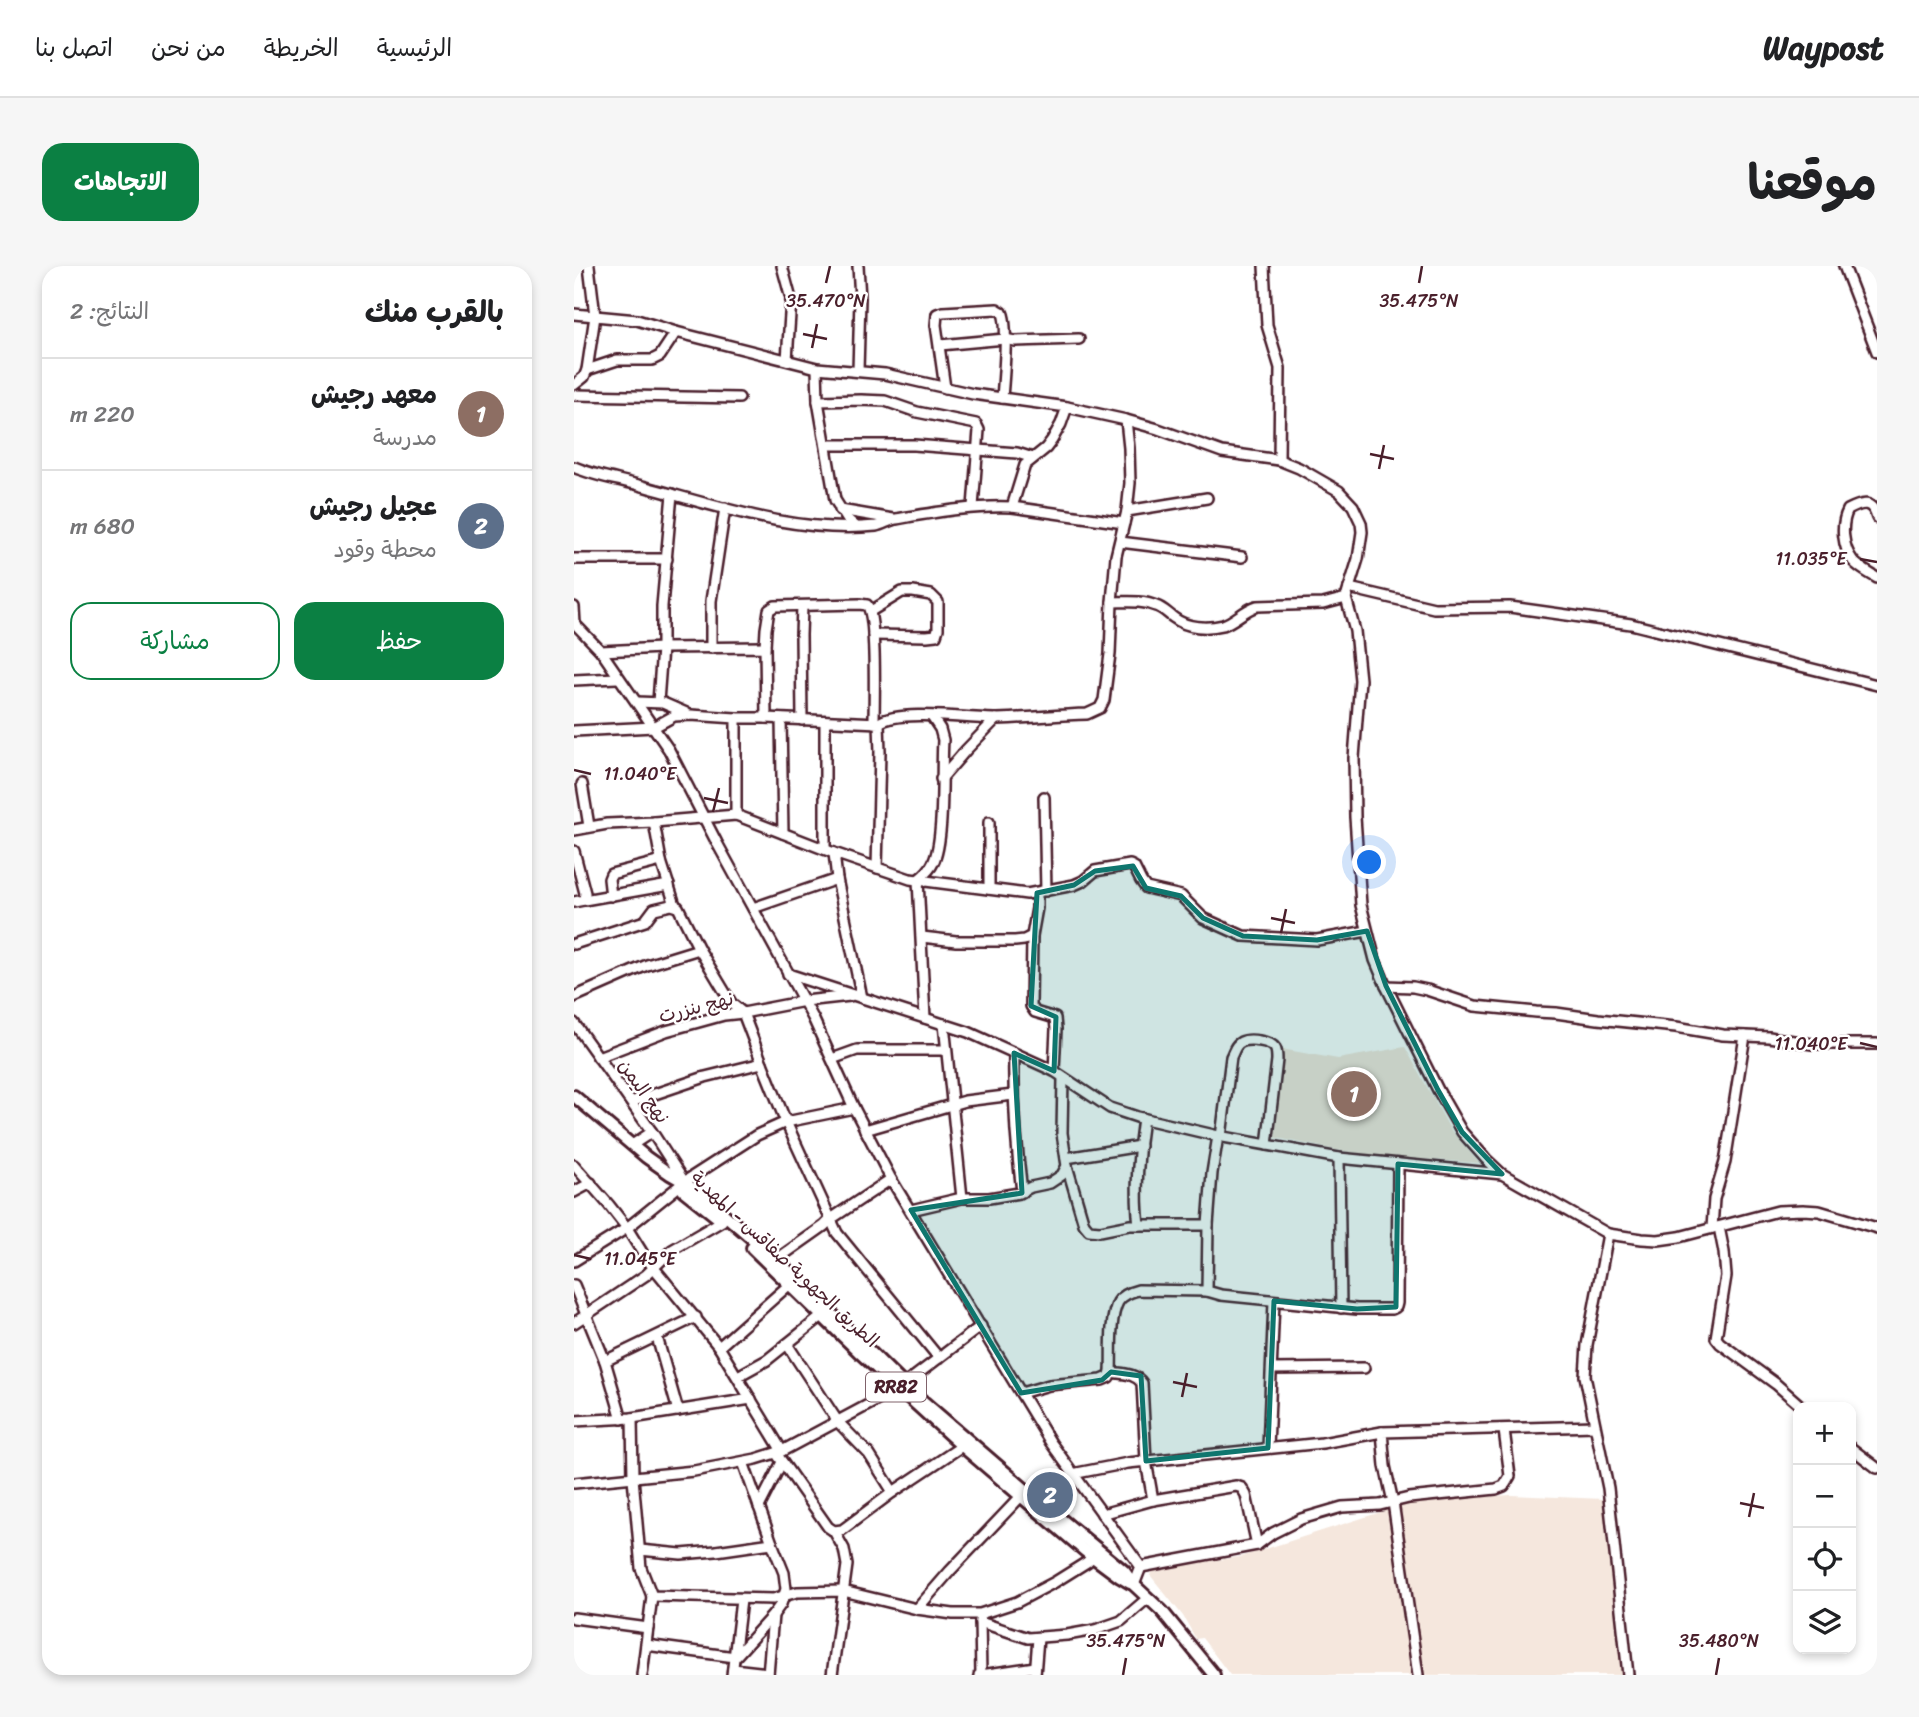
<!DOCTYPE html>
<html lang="ar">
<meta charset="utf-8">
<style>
:root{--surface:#fff;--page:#f6f6f6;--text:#202124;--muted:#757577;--line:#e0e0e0;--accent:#0b8043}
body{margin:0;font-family:Sriracha,"Playpen Sans Arabic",sans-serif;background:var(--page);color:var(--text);direction:rtl}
.controls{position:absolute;right:21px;bottom:21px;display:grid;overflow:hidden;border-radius:14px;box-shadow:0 4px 10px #0003}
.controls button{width:63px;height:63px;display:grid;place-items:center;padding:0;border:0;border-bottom:2px solid var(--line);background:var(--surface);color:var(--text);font:35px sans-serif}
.you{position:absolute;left:796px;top:597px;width:24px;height:24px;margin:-18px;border:5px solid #fff;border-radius:50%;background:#1a73e8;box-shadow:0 0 0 10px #1a73e833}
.badge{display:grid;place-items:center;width:46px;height:46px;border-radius:50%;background:var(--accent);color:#fff;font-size:23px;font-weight:700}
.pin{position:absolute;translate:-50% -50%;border:4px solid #fff;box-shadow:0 2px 7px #0006}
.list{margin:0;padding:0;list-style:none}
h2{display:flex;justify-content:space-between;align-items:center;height:91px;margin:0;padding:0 28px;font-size:30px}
h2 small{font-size:23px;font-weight:400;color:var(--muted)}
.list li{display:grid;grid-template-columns:46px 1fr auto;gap:21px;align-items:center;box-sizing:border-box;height:112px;padding:0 28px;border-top:2px solid var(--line)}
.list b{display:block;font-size:26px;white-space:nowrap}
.list p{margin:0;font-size:23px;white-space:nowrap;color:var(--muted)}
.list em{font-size:23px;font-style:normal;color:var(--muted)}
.actions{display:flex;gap:14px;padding:21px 28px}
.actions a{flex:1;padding:16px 0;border:2px solid var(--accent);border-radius:21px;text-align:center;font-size:24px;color:var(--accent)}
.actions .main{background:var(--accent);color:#fff}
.icon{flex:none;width:38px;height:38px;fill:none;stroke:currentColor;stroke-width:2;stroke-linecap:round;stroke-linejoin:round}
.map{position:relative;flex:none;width:1303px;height:1409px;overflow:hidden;direction:ltr;border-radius:21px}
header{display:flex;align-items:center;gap:42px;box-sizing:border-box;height:98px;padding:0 35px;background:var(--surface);border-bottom:2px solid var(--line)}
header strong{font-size:33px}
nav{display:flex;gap:38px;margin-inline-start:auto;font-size:24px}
.intro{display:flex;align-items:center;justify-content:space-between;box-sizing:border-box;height:168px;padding:0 42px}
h1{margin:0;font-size:49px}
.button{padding:18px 32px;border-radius:21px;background:var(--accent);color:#fff;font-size:24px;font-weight:700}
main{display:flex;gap:42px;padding:0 42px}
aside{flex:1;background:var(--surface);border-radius:21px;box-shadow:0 4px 10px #0003}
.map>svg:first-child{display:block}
</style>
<header>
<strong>Waypost</strong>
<nav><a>الرئيسية</a><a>الخريطة</a><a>من نحن</a><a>اتصل بنا</a></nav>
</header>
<div class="intro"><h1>موقعنا</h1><a class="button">الاتجاهات</a></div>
<main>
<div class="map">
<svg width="1303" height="1409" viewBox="0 0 1303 1409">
<rect width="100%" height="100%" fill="#fff"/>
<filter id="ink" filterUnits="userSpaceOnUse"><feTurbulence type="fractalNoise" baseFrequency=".0143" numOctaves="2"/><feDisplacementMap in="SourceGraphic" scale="14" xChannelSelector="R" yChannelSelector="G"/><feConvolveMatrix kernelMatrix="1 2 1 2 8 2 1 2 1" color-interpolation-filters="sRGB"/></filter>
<g filter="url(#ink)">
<g fill="#f5e7dd">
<polygon points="831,781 876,863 905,897 813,891 762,884 698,871 707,783 764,793"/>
<polygon points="937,1229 1030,1233 1049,1409 656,1409 628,1372 622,1373 609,1350 576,1309 580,1302 666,1291 829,1239 904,1231"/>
</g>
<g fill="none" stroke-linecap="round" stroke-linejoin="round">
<g stroke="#4a1f2b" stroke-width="14">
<g id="minor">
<polyline points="208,0 217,33 213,94"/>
<polyline points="284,0 286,32 284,105"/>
<polyline points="690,0 693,59 706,102 705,194"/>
<polyline points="1270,0 1303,86"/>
<polyline points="0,48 63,54 102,66 243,102 311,108 399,128 493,141 552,154 584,163 648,186 705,194 725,202 765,225 779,240 787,257 788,266 784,293 772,332 781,365 786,414 780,492 781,551 787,639 801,694 812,720 864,824 888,866 912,893 928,908 1034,968 1068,973 1084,974 1105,971 1204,945 1229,944 1245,945 1303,962"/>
<polyline points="366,79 431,73 441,75 505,73"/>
<polyline points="243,102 244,135 261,234 273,253 281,260"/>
<polyline points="13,104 43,94 78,94 86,90 102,66"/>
<polyline points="0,119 10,111 13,104 21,50 15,0"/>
<path d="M371,122L362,59L363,48L369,46L423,43C424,44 426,45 428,46C435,56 429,118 428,132"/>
<polyline points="0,129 165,132"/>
<polyline points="244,135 287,134 311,135 343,146 402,158 405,164 399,241"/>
<polyline points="253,179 340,179 443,187 459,192"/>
<path d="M0,201C23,211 48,214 72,221C146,241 224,268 302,260C309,259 315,254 322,253C358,247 401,239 438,241L550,257"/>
<polyline points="438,241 451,199 472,182 478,174 487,158 493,141"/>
<polyline points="266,244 319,253"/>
<polyline points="553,245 633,232"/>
<path d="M1303,252C1298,234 1289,236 1274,244C1266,259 1269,282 1279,295C1285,302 1295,307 1303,312"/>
<polyline points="546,276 668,291"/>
<polyline points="0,293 93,293"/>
<polyline points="775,322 860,342 936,341 1057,358 1303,419"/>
<path d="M538,336C552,336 568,334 582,340C589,342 594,348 600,352C613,362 633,363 649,359C661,355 670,344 683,340L749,338L772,332"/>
<polyline points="0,341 1,358"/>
<polyline points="297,345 328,326 339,326 357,329 364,336 364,363 362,369 353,370 299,369"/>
<polyline points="0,357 27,385 95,484 143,577 239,752 280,842 317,913 477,1177 567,1301 560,1319"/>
<path d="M191,381L192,363L195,344L201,340L285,338L293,339C303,352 300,436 300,457"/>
<polyline points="137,382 137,335 151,242"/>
<polyline points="27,385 88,382 191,381 192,452 162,452"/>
<polyline points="0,414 43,412"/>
<polyline points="63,436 89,437 112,447"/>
<polyline points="84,436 88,382 88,340 98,228"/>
<polyline points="192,452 305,457 306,486 303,602"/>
<polyline points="207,453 209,567"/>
<polyline points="228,454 227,369 228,340"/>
<path d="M305,457C325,443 398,453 424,453C454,452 483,449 513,448L526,442L530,434L536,388L538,336L542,290L553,245L556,217L555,182L552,154"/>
<polyline points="0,465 80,461 100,450 117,449 162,452 162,549"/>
<polyline points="367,513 392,484 422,453"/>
<polyline points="8,518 15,560"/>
<polyline points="470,531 472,625"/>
<polyline points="415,556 415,623"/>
<polyline points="0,564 33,558 80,556 162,549 260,587 336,613 453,628 500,619 509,615 521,605 556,599 560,601 567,615 572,622 607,630 629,652 669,670 743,674 793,665"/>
<polyline points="251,583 251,455"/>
<polyline points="0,585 11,627 10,634 0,636"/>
<polyline points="87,595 101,639"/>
<polyline points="263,613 288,732"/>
<polyline points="463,627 463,642 458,670 457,740 461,746 481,752 482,763 480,805"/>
<polyline points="37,630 35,613 37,608 87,595 80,556"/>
<polyline points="10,634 95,619"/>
<polyline points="179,642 263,613 260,587"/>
<polyline points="348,671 382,675 441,675 450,674 458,670"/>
<polyline points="0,678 71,655 80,643 97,639 104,641 125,683 158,738 169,747 188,797 131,811 57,836"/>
<polyline points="214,708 394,766 480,805 536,842 563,851 644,870 765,892 928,908"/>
<polyline points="812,720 839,721 853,724 901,740 962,746 982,747 1024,753 1102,761 1149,769 1195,771 1238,778 1303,778"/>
<polyline points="0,731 73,699 125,683"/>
<path d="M351,752L344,614C350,609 356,604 359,597C371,574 367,502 369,474L366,463L358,451"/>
<polyline points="0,757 78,866 109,914"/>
<path d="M440,787C439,834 442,879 448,926"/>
<polyline points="24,791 92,765 150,749 169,747 231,735 276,730"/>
<polyline points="258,793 283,784 372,784"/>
<polyline points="188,797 212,856 263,967 365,1092"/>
<polyline points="291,864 391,835 439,829"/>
<path d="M647,871L657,791C660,785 661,779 667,776C675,772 696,775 701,782C703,785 703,791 703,794L693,879"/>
<polyline points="58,879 78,866"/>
<polyline points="492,892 566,880"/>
<polyline points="765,892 767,1042"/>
<polyline points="0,899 35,939 53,962 71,991 145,1081 208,1185"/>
<polyline points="493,900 510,958 515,964 526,965 556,959 634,959 638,907 644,870"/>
<polyline points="0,926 17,917"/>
<polyline points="388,932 415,932 445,927 457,921 476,917 488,909 493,900 488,867 489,812"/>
<polyline points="337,944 388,932 370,758"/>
<path d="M565,959C561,928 564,884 569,852"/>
<polyline points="634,959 633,1025 647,1029 783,1043 818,1043 822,1041 823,1037 824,898"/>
<polyline points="1145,961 1150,986 1152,1010 1142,1072 1146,1077 1202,1118 1228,1141"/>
<polyline points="1138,962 1140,933 1151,896 1171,770"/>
<polyline points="1034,968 1013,1079 1011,1110 1034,1222 1054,1409"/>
<polyline points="0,995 53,962 110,916 183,869 212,856 280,842"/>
<polyline points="199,996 250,960 257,953 317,913"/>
<polyline points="0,1019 31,1095 48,1153"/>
<polyline points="0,1057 72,1009 98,984 148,955"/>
<polyline points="83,1071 104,1145"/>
<polyline points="213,1078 264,1156 295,1188 319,1226 388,1180"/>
<polyline points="145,1081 216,1018"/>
<polyline points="31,1095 122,1051"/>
<polyline points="698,1103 790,1102"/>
<polyline points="164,1110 193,1094 248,1050"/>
<path d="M447,1127L475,1119L528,1114L535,1111L537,1106C538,1087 535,1053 544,1036C548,1029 556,1026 564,1024L633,1025"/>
<polyline points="58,1152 59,1212 67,1302 78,1330 199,1333 223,1326 269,1325 343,1343 379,1348 406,1348 443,1336 481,1316 513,1296 523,1286"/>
<polyline points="0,1155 58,1152 177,1133"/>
<polyline points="694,1182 700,1035"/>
<polyline points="1277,1182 1303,1202"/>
<polyline points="202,1187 254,1261 260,1265 268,1264 319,1226"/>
<polyline points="498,1208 554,1197 748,1177 808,1166"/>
<polyline points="0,1217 120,1205 182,1193 208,1185 324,1123 407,1060"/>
<polyline points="185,1241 208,1196"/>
<path d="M528,1248L579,1234L572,1195L568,1117C561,1107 549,1108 537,1106"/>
<polyline points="683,1279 699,1267 727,1253 768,1241 806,1239 835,1232 922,1223 930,1220 936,1210 930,1164"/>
<polyline points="66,1284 107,1288 142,1285 198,1277"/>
<polyline points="567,1301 683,1279 672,1229 668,1222 662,1220 579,1234"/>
<polyline points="343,1343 376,1305 451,1226"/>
<polyline points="0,1352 74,1362"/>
<polyline points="406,1356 454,1372 493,1369 521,1364 547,1355 574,1332"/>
<polyline points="72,1379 161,1391 199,1349 207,1338 212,1323 210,1307 198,1277 169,1196"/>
<polyline points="159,1403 194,1407"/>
<polyline points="68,1409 78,1330"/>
<polyline points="158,1409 167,1334"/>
<polyline points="194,1409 199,1349"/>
<polyline points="258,1409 273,1299 270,1283 260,1265"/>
<polyline points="405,1409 407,1409 406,1354"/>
<polyline points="407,1409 461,1401"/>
<polyline points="461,1409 464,1372"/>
<polyline points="844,1409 819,1236 811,1200 808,1166 1021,1160"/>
</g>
</g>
<g stroke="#4a1f2b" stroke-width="16">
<g id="major">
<polyline points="0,830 72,891 96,908 110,916 152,950 202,993 330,1119 453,1225 550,1305 560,1319 588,1345 640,1409"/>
<polyline points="109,924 143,951"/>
<polyline points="178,982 284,1085 388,1180 511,1285 546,1311 556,1317"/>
</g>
</g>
<use href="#minor" stroke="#fff" stroke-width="9"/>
<use href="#major" stroke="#fff" stroke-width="10"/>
</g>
</g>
<path fill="#0f766e" fill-opacity="0.2" stroke="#0f766e" stroke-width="5" stroke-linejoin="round" d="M559,600L572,622L607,630L629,652L669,670L743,674L793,665L812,720L864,824L888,866L928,908L824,898L822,1041L783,1043L700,1035L694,1182L572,1195L567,1110L537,1106L528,1114L447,1127L337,944L448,927L440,787L480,805L482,751L457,740L463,627L500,619L521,605Z"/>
<path fill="none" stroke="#4a1f2b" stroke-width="2.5" d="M252,17L256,0M845,17L848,0M229,68L253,73M238,82L243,58M796,188L820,193M805,203L810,179M1286,293L1303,296M0,504L17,508M130,532L154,537M139,546L145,522M697,652L721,657M707,667L712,643M1286,777L1303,781M0,989L17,993M599,1116L623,1121M608,1131L613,1107M1166,1237L1190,1242M1175,1251L1180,1227M549,1409L552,1392M1142,1409L1145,1392"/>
<g text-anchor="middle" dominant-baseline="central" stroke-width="5" stroke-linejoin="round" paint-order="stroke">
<rect fill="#fff" stroke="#80626b" stroke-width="2" x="292" y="1106.5" width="60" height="29" rx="5"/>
<g font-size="18" font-weight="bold" fill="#4a1f2b">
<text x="322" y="1121">RR82</text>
</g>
<g font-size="19" fill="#4a1f2b" stroke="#fff">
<text transform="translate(122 741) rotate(-14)">نهج بنزرت</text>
<text transform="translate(70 825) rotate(55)">نهج اليمن</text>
<text transform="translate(211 993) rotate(43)">الطريق الجهوية صفاقس - المهدية</text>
</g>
</g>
<g font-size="18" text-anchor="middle" fill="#4a1f2b" stroke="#fff" stroke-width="5" stroke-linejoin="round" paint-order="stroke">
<text x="252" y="41">35.470°N</text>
<text x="845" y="41">35.475°N</text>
<text x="1237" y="299">11.035°E</text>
<text x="66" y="514">11.040°E</text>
<text x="1237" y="784">11.040°E</text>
<text x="66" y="999">11.045°E</text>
<text x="552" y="1381">35.475°N</text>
<text x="1145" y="1381">35.480°N</text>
</g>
</svg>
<div class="controls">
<button>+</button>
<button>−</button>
<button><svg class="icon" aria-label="locate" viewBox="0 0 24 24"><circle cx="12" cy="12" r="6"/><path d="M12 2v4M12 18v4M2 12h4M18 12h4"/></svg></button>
<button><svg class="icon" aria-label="layers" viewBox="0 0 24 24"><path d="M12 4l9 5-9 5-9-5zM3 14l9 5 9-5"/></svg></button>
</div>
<div class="you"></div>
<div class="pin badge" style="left:780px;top:828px;background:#8d6e63">1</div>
<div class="pin badge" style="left:476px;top:1229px;background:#5c6f8a">2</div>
</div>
<aside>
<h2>بالقرب منك<small>النتائج: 2</small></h2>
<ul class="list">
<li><span class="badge" style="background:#8d6e63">1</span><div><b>معهد رجيش</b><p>مدرسة</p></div><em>220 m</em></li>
<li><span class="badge" style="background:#5c6f8a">2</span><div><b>عجيل رجيش</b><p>محطة وقود</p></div><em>680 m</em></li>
</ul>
<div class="actions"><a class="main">حفظ</a><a>مشاركة</a></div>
</aside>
</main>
